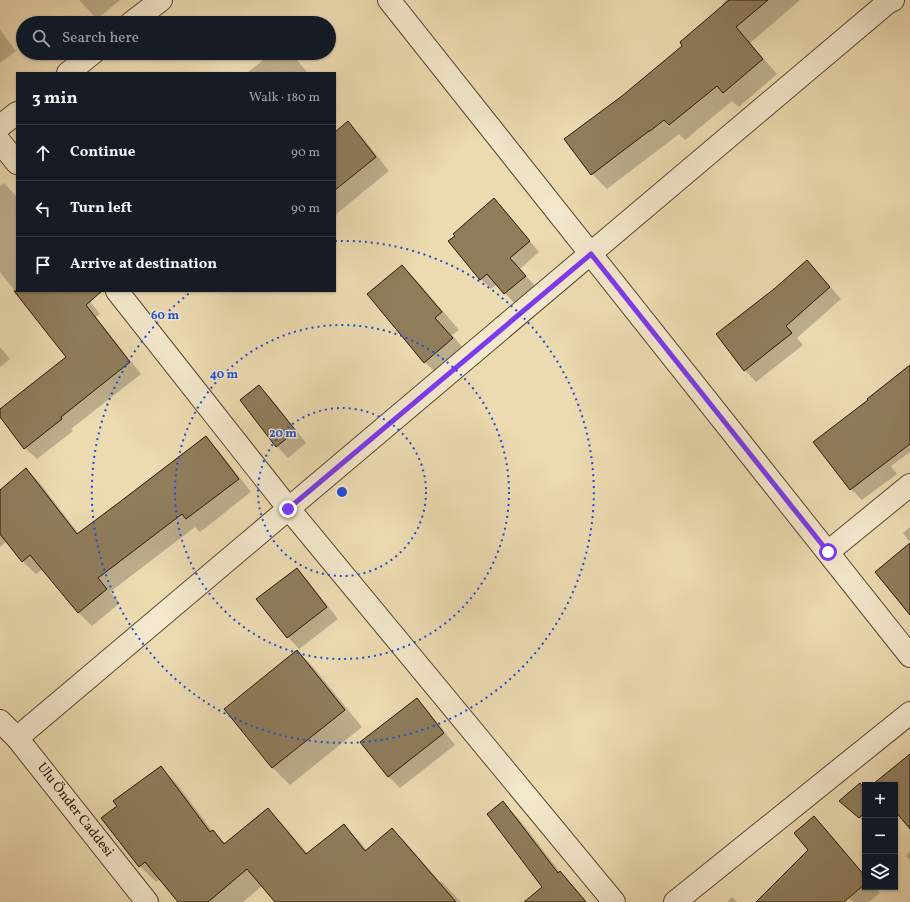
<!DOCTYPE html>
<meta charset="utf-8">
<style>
:root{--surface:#171b24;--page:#20242c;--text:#f1f3f6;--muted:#9ea1a6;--line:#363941}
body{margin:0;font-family:Vollkorn,serif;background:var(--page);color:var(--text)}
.controls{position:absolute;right:12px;bottom:12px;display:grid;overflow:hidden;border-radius:0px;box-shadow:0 1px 3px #0004}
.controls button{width:36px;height:36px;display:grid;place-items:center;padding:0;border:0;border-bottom:1px solid var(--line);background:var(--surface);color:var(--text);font:20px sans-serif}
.stop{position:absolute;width:12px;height:12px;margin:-9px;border:3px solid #7c3aed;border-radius:50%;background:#fff}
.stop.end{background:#7c3aed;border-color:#fff;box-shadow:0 1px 4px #0008}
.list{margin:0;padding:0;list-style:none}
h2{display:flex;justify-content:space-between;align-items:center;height:52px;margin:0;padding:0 16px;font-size:17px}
h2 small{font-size:13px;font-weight:400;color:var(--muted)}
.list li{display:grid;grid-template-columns:26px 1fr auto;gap:12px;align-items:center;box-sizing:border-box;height:56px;padding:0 16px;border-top:1px solid var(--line)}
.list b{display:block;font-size:15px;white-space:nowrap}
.list em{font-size:13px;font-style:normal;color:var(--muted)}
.icon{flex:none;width:22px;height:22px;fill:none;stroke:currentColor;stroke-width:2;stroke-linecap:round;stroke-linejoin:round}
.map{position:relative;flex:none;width:910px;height:902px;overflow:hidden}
.search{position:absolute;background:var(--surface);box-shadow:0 1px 3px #0004;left:16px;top:16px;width:320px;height:44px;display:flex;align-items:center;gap:10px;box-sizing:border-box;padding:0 14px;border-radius:22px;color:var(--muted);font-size:15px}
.panel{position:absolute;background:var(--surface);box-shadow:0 1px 3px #0004;left:16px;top:72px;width:320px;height:220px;border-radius:0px}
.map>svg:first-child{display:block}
</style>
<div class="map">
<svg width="910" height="902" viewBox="0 0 910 902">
<rect width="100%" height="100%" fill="#ecdab1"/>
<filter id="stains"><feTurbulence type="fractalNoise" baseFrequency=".005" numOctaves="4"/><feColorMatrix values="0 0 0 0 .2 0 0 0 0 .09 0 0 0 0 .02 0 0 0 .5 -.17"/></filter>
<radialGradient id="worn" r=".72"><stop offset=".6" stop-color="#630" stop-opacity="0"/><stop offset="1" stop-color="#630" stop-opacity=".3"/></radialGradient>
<g fill="#0003">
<polygon points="79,0 120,0 97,19"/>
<polygon points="726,0 800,0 750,43 777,74 739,107 732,101 685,140 679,134 607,189 592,174 623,96 684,46 724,6 722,4"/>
<polygon points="0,30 16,51 0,63"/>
<polygon points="272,53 291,53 308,73 247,73"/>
<polygon points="348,123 362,137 389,171 335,215 335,133"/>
<polygon points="4,183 17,197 17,291 82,291 100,314 96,317 141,374 71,429 73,431 37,459 25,448 0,415 0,410 68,358 0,272 0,186"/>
<polygon points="494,200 504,210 539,252 520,269 536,287 515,304 497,284 491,289 481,279"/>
<polygon points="806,261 818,273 841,299 797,338 803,345 756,382 745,370 774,289"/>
<polygon points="402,266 419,283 459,330 452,335 470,356 442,379 425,362"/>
<polygon points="0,347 10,359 0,367"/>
<polygon points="910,367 910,452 891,466 897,474 862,500 851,489 869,400"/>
<polygon points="259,386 271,398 306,443 288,458 277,446"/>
<polygon points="206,438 219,451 251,492 200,532 195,527 110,592 120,603 92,626 79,613 43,569 36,574 22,561 7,541 0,547 0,492 26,469 39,482 79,534"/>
<polygon points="910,527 910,542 903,533"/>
<polygon points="297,569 308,581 338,619 299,649 288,637"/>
<polygon points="297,651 314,668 362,727 290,785 273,768 225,709"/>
<polygon points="417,699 428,711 455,745 400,788 388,776"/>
<polygon points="161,768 177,784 213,832 226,844 267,809 283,825 308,854 344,826 360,842 367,851 392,829 408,845 440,882 441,881 461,902 277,902 262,886 243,902 180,902 160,879 156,882 140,866 118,806"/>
<polygon points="865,789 865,822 846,806"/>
<polygon points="503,803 519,819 563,876 576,889 587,902 525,902 543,887"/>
<polygon points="814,817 826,829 865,876 865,887 874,887 880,893 869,902 853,902 847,896 841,902 757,902 809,850"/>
<polygon points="910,851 910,860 906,856"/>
<polygon points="732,897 737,902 727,902"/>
</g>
<g fill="#8f7d5c" stroke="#2a1800">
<polygon points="729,0 768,0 736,27 763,59 723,93 717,86 669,125 664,120 650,131 649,131 591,175 564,139 622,96 682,46 680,42"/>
<polygon points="348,121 376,157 335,190 335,132"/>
<polygon points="494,198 530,241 510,258 526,276 504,294 487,274 480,280 448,241 455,236 453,234"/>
<polygon points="807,260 830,287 786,326 792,333 744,371 716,334 774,289"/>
<polygon points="402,265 442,312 435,318 453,338 424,363 367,294"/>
<polygon points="14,291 102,291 86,305 130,362 61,417 62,419 24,449 0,417 0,409 66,357"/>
<polygon points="910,365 910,444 850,490 813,442 868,400 867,399"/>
<polygon points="259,385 296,431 276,447 240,400"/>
<polygon points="206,436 239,479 186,519 182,514 98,578 107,589 78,613 30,555 22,562 0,534 0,490 26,468 77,534 121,501"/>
<polygon points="910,543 910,615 875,572"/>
<polygon points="297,568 327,607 287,638 256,599"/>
<polygon points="297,650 345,710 272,768 224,709"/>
<polygon points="417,698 444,733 388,777 360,742"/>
<polygon points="910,754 910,829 895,811 895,785 874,785 873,784"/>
<polygon points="161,766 210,832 213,830 224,844 268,808 306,854 344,824 365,851 392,828 456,902 275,902 247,869 208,902 178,902 145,862 139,867 101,818 117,806 113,801"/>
<polygon points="860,783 865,789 865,812 859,818 839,801"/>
<polygon points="503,801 558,873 560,871 586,902 524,902 542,887 487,814"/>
<polygon points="814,816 865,876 865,884 844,902 756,902 808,850 794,833"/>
</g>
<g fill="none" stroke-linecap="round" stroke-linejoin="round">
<g stroke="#5a482c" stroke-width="24">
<g id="minor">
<polyline points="389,0 910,656"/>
<polyline points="131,23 161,0"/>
<polyline points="68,73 93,53"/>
<polyline points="0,126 17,113"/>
<polyline points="0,142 17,163"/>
<polyline points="117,291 289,509 614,902"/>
<polyline points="828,552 910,485"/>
<polyline points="0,721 17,738 147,902"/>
<polyline points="17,738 887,3 893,0"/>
<polyline points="675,902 910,713"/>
</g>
</g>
<use href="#minor" stroke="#f3e7cc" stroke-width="22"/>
</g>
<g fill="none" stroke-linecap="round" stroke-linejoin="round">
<polyline stroke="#7c3aed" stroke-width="5" points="288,509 591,254 828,552"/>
</g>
<g fill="none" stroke="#1d4ed8" stroke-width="2" stroke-dasharray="2 4">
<circle cx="342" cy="492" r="84"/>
<circle cx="342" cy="492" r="167"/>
<path d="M335 241A251 251 0 1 1 191 292"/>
</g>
<g text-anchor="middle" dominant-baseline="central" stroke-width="3" stroke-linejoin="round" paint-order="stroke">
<g font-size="14" fill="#2a1800" stroke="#f3e7cc">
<text transform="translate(75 810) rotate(52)">Ulu Önder Caddesi</text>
</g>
</g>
<circle cx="342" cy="492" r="6" fill="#1d4ed8" stroke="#f3e7cc" stroke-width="2"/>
<g font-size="12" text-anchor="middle" font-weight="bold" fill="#1d4ed8" stroke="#f3e7cc" stroke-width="3" stroke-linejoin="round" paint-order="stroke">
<text x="165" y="319">60 m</text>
<text x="224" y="378">40 m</text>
<text x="283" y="437">20 m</text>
</g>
<rect width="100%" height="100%" filter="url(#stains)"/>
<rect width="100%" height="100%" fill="url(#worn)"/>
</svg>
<div class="controls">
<button>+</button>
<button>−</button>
<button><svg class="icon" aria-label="layers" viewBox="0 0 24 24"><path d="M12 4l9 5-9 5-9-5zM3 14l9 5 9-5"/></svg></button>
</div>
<div class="stop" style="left:828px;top:552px"></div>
<div class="stop end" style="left:288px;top:509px"></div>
<div class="search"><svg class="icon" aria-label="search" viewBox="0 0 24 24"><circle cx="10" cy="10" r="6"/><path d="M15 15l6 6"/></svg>Search here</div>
<section class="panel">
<h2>3 min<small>Walk · 180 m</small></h2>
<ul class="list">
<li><svg class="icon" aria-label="ahead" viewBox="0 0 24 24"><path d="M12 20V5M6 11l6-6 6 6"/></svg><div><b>Continue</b></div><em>90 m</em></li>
<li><svg class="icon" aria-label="left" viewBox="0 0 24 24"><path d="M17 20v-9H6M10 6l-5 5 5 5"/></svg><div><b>Turn left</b></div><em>90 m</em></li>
<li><svg class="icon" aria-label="arrive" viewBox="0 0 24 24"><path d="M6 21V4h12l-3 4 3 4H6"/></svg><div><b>Arrive at destination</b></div></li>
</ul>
</section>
</div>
